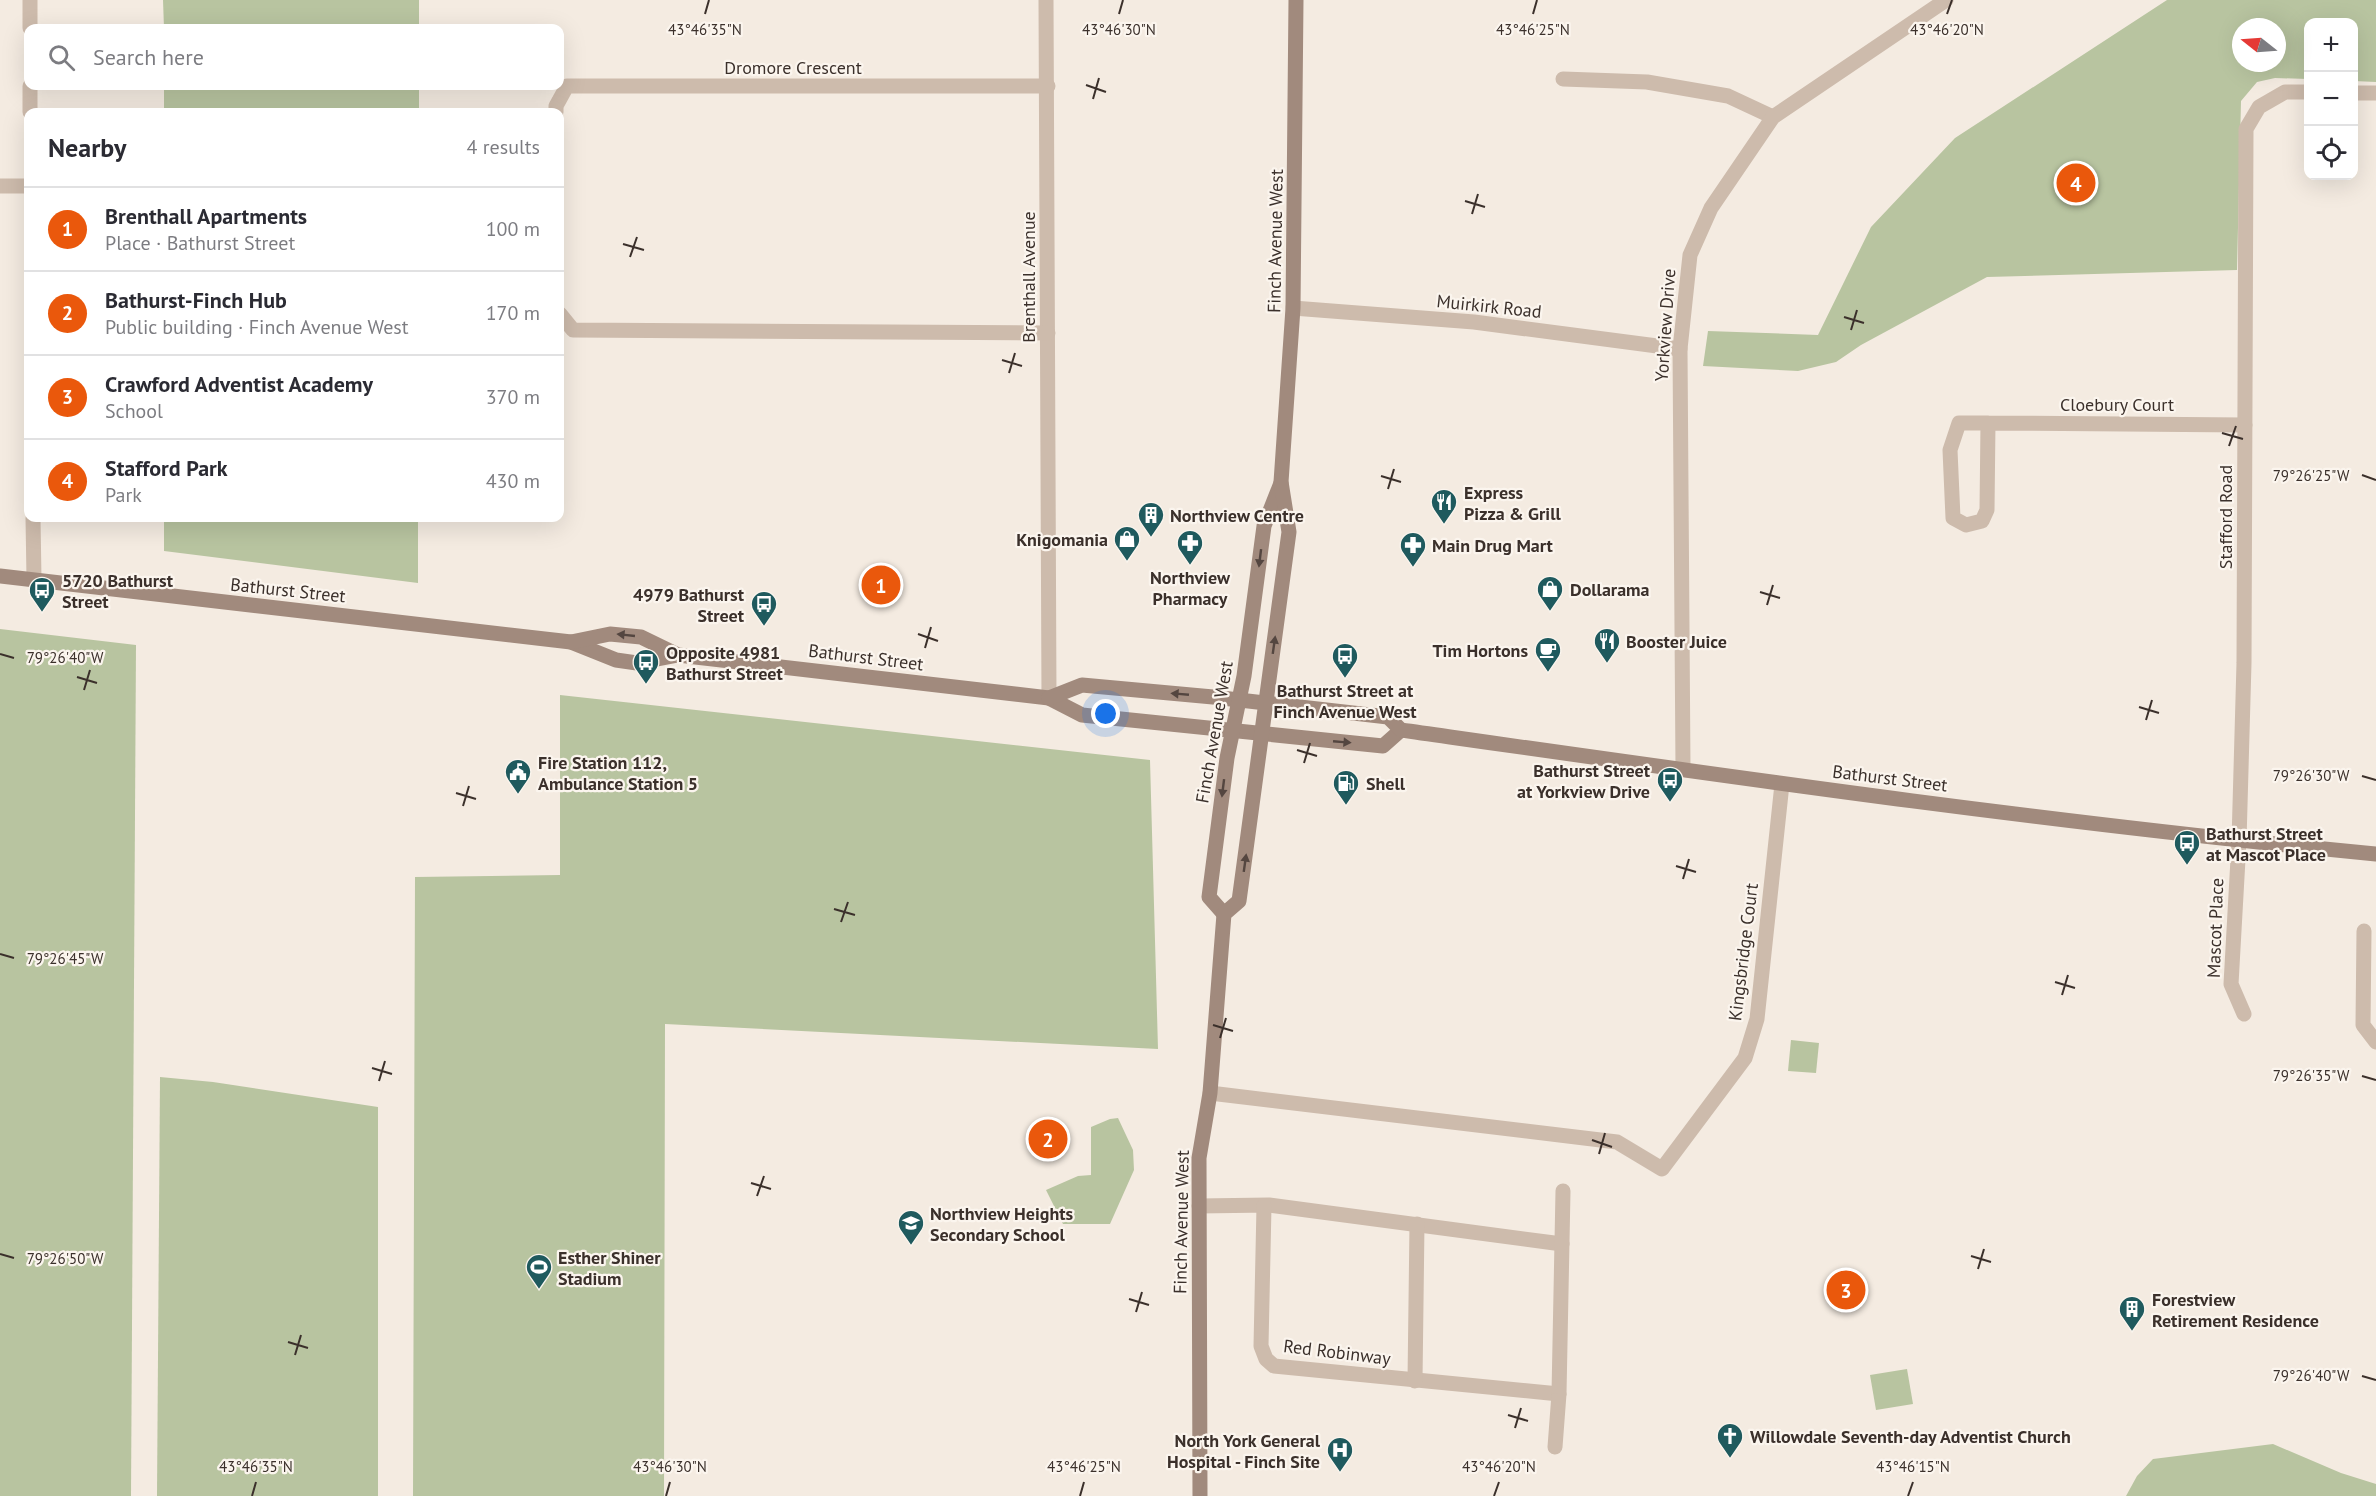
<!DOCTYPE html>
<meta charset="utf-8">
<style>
:root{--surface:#fff;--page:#f7f7f7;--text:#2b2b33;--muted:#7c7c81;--line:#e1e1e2;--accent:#ea580c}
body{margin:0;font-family:"PT Sans",sans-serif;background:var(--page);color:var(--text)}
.controls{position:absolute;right:18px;top:18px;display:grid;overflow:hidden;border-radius:12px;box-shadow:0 6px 24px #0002}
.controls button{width:54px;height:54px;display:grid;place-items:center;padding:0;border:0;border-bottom:2px solid var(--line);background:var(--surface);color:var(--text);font:30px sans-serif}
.compass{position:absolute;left:2232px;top:18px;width:54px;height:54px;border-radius:50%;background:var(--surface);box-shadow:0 6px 24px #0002;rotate:287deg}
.you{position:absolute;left:1106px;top:714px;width:21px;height:21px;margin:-15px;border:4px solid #fff;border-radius:50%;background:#1a73e8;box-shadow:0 0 0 9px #1a73e833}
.badge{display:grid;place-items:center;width:39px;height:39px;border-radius:50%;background:var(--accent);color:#fff;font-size:20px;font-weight:700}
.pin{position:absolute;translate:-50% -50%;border:3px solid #fff;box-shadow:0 2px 6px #0006}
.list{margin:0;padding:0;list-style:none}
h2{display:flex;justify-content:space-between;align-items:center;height:78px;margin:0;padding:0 24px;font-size:26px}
h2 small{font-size:20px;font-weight:400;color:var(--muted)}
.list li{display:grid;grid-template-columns:39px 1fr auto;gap:18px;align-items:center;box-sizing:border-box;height:84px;padding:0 24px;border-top:2px solid var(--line)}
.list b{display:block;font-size:22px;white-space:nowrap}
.list p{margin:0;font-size:20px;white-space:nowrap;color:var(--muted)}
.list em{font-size:20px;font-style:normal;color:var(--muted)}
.icon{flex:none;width:33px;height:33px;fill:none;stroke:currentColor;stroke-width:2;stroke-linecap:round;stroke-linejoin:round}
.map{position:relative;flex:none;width:2376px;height:1496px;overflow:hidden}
.search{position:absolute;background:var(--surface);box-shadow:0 6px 24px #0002;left:24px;top:24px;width:540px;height:66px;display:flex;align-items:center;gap:15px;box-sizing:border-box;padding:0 21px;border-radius:12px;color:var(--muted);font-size:22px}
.panel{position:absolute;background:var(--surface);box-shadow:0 6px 24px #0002;left:24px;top:108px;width:540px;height:414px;border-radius:12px}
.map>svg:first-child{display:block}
</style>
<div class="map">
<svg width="2376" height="1496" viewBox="0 0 2376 1496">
<rect width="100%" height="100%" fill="#f4ebe1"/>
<g fill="#b8c4a0" fill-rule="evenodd">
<polygon points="163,0 419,0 419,28 164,28"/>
<path d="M2167,0H2376V82L2354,81V22H2308V79L2275,78L2257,82L2241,101L2237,270L1987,277L1861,345L1836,362L1798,371L1703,366L1708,331L1818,335L1871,227L1955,138ZM2241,27H2277V63H2241Z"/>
<rect x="164" y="86" width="255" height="26"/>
<polygon points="164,518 418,518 418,583 164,551"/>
<polygon points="0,629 136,645 131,1496 0,1496"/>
<polygon points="560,695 1150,760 1158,1049 665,1024 664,1496 413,1496 415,877 560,875"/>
<polygon points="1791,1040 1819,1043 1816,1073 1788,1071"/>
<polygon points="160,1077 213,1082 378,1107 378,1496 157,1496"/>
<polygon points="1118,1118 1133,1150 1134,1170 1110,1224 1063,1224 1046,1190 1078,1176 1091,1175 1091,1127 1110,1119"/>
<polygon points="1907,1369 1913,1404 1876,1410 1870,1375"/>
<polygon points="2273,1444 2341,1473 2376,1484 2376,1496 2126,1496 2137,1476 2153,1459"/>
</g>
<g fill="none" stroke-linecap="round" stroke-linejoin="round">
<g stroke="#cdbbac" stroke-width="15">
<polyline points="1046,0 1049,698"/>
<polyline points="30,28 30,0"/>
<polyline points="1563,79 1647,82 1728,96 1773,117"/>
<polyline points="2354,93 2376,93"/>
<polyline points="30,112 30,86"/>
<polyline points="556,112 556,106 567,86 1048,86"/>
<polyline points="0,186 28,186"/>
<polyline points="1293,308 1474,322 1680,349"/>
<polyline points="560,314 573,330 1048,333"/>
<polyline points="1988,423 1987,510 1982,521 1966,525 1953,518 1950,450 1959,423 1988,423 2245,425"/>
<polyline points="33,518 34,579"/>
<polyline points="1683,769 1680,349 1690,255 1711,208 1773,117 1946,0"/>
<polyline points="2364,931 2363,1025 2376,1042"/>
<polyline points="2244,1014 2231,984 2239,841 2244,663 2246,129 2259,107 2285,92 2308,92"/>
<polyline points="1210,1093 1617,1142 1662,1169 1745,1058 1757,1019 1782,784"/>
<polyline points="1199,1206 1269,1205 1562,1244"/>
<polyline points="1264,1206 1261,1346 1266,1359 1274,1366 1559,1394"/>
<polyline points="1415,1381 1417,1224"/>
<polyline points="1555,1447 1559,1394 1563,1191"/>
</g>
<g stroke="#a18a7d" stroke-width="15">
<polyline points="0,576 571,642 616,660 637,663 678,655 1049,698 1082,715 1383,746 1401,730"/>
<polyline points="571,642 610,634 641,637 678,655"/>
<path d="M1049,698L1082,685L1213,697L1388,717L1401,730C1725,776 2050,823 2376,854"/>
<polyline points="1224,914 1209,897 1227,758 1244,676 1264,526 1281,483"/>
<polyline points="1200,1496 1199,1158 1210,1093 1224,914 1239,901 1289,532 1281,482 1293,308 1296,0"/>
</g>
</g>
<defs><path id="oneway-solid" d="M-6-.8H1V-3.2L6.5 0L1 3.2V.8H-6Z" transform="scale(1.5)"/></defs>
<g fill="#544640">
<use href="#oneway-solid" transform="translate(1260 558) rotate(97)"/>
<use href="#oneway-solid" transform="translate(626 635) rotate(-174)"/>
<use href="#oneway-solid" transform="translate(1274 645) rotate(-82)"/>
<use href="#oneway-solid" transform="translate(1180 694) rotate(-175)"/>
<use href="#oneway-solid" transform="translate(1342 742) rotate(5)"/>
<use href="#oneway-solid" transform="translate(1223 788) rotate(97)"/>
<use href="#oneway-solid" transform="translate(1245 863) rotate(-82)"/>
</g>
<path fill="none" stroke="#3b302b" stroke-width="2" d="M705,14L709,0M1119,14L1123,0M1533,14L1537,0M1947,14L1952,0M1086,85L1106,92M1093,99L1099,78M1465,201L1485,207M1472,214L1478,194M623,244L644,250M630,257L637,237M1844,317L1864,323M1851,330L1857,310M1002,360L1022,366M1009,373L1015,353M2222,433L2243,439M2229,446L2236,426M2362,475L2376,480M1381,476L1401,482M1388,489L1394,469M1760,592L1780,598M1767,605L1773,585M918,634L938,641M925,648L931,627M0,654L14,658M77,677L97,683M84,690L90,670M2139,707L2159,713M2146,720L2152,700M1297,750L1317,756M1304,763L1310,743M2362,776L2376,780M456,793L476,799M463,806L469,786M1676,866L1696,872M1683,879L1689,859M834,909L855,915M841,922L848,902M0,954L14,958M2055,982L2075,988M2062,995L2068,975M1213,1025L1233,1031M1220,1038L1226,1018M372,1068L392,1074M2362,1076L2376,1080M379,1081L385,1061M1592,1140L1612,1147M1599,1154L1605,1133M751,1183L771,1189M757,1196L764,1176M0,1254L14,1258M1971,1256L1991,1262M1978,1269L1984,1249M1129,1299L1149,1305M1136,1312L1142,1292M288,1342L308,1348M295,1355L301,1335M2362,1376L2376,1380M1508,1415L1528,1421M1515,1428L1521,1408M252,1496L256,1482M666,1496L670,1482M1080,1496L1084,1482M1494,1496L1499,1482M1908,1496L1913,1482"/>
<defs>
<g id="restaurant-pin" transform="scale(1.35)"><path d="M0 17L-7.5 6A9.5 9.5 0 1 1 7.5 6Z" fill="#1f5a5e" stroke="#fbf5ee"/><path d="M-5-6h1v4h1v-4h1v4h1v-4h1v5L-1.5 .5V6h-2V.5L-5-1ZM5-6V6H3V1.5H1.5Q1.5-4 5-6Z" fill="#fff"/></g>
<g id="building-pin" transform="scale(1.35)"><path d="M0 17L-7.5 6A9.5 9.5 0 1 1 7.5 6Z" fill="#1f5a5e" stroke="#fbf5ee"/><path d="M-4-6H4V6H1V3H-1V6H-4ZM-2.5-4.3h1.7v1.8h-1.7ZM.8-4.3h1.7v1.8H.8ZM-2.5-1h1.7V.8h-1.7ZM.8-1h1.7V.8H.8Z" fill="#fff"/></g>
<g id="shop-pin" transform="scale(1.35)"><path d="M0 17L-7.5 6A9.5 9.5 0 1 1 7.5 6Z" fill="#1f5a5e" stroke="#fbf5ee"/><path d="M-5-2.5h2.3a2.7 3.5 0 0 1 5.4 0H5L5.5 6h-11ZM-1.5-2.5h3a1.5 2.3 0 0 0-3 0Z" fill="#fff"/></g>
<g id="pharmacy-pin" transform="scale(1.35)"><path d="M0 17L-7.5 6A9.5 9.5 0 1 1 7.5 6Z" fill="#1f5a5e" stroke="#fbf5ee"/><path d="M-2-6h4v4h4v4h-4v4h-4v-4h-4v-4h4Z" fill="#fff"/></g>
<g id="bus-pin" transform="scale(1.35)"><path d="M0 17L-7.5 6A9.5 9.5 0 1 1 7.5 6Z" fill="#1f5a5e" stroke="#fbf5ee"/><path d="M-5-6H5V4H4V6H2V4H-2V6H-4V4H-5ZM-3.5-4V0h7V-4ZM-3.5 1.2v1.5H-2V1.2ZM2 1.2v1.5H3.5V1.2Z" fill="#fff"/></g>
<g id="cafe-pin" transform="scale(1.35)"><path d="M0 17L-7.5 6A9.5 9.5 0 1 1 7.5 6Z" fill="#1f5a5e" stroke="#fbf5ee"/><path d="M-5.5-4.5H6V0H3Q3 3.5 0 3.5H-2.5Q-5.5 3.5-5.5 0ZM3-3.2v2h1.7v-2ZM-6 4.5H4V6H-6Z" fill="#fff"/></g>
<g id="civic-pin" transform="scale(1.35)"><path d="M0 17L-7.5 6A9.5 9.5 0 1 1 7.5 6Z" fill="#1f5a5e" stroke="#fbf5ee"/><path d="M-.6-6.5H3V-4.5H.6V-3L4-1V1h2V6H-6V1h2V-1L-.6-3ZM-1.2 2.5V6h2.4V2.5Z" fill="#fff"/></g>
<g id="fuel-pin" transform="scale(1.35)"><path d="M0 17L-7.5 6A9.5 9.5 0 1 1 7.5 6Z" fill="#1f5a5e" stroke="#fbf5ee"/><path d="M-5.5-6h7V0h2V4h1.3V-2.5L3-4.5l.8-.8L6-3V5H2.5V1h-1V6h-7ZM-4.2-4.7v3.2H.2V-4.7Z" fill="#fff"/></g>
<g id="school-pin" transform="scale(1.35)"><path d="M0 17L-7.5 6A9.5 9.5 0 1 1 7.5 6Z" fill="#1f5a5e" stroke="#fbf5ee"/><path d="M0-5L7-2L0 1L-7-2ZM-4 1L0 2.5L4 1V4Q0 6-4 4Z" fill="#fff"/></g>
<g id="stadium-pin" transform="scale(1.35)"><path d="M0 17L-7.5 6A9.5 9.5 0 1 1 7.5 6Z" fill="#1f5a5e" stroke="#fbf5ee"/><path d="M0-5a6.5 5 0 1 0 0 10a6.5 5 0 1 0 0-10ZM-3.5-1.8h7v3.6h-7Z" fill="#fff"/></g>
<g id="church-pin" transform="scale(1.35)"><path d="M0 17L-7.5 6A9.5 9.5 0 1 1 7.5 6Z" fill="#1f5a5e" stroke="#fbf5ee"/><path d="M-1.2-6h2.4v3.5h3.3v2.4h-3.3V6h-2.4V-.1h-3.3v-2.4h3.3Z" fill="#fff"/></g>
<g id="hospital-pin" transform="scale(1.35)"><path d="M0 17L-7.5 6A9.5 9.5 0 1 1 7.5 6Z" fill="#1f5a5e" stroke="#fbf5ee"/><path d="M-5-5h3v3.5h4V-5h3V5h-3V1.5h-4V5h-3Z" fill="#fff"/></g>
</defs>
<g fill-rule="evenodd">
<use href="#restaurant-pin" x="1444" y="502"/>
<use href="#building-pin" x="1151" y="515"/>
<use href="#shop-pin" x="1127" y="539"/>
<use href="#pharmacy-pin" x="1190" y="543"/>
<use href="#pharmacy-pin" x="1413" y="545"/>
<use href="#shop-pin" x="1550" y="589"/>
<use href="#bus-pin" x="42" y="590"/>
<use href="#bus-pin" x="764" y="604"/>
<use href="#restaurant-pin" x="1607" y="641"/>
<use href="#cafe-pin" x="1548" y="650"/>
<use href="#bus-pin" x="1345" y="656"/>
<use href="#bus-pin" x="646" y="662"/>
<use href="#civic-pin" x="518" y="772"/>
<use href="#bus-pin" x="1670" y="780"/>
<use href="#fuel-pin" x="1346" y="783"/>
<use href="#bus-pin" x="2187" y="843"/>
<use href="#school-pin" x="911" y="1223"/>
<use href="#stadium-pin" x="539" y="1267"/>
<use href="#building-pin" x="2132" y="1309"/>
<use href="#church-pin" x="1730" y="1436"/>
<use href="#hospital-pin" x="1340" y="1450"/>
</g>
<g text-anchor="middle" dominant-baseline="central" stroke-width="4.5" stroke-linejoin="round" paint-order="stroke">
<g font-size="18" fill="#3b302b" stroke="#fbf5ee">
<text x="793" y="67">Dromore Crescent</text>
<text transform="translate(1275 241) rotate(-89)">Finch Avenue West</text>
<text transform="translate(1028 277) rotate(-90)">Brenthall Avenue</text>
<text transform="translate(1489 306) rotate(6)">Muirkirk Road</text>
<text transform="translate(1665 325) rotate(-86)">Yorkview Drive</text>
<text x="2117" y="404">Cloebury Court</text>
<text transform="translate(2225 517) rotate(-90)">Stafford Road</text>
<text transform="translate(288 590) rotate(6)">Bathurst Street</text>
<text transform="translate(866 657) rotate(7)">Bathurst Street</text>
<text transform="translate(1214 732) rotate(-80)">Finch Avenue West</text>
<text transform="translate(1890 778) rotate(7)">Bathurst Street</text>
<text transform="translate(2215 928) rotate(-88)">Mascot Place</text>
<text transform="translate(1743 952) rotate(-83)">Kingsbridge Court</text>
<text transform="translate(1181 1222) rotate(-89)">Finch Avenue West</text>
<text transform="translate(1337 1352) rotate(7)">Red Robinway</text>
</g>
<g font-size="18" font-weight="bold" fill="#3b302b" stroke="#fbf5ee" text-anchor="start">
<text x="1464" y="492">Express<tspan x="1464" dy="21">Pizza &amp; Grill</tspan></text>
<text x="1170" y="515">Northview Centre</text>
<text x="1108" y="539" text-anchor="end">Knigomania</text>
<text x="1432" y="545">Main Drug Mart</text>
<text x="1190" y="577" text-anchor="middle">Northview<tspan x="1190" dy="21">Pharmacy</tspan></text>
<text x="62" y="580">5720 Bathurst<tspan x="62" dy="21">Street</tspan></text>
<text x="1570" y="589">Dollarama</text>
<text x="744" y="594" text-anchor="end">4979 Bathurst<tspan x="744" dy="21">Street</tspan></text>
<text x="1626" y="641">Booster Juice</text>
<text x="1528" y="650" text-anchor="end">Tim Hortons</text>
<text x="666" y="652">Opposite 4981<tspan x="666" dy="21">Bathurst Street</tspan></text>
<text x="1345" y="690" text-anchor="middle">Bathurst Street at<tspan x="1345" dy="21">Finch Avenue West</tspan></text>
<text x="538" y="762">Fire Station 112,<tspan x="538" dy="21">Ambulance Station 5</tspan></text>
<text x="1650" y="770" text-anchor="end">Bathurst Street<tspan x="1650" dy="21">at Yorkview Drive</tspan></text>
<text x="1366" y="783">Shell</text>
<text x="2206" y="833">Bathurst Street<tspan x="2206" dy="21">at Mascot Place</tspan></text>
<text x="930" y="1213">Northview Heights<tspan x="930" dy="21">Secondary School</tspan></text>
<text x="558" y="1257">Esther Shiner<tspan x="558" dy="21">Stadium</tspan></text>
<text x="2152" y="1299">Forestview<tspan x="2152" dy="21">Retirement Residence</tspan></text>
<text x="1750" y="1436">Willowdale Seventh-day Adventist Church</text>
<text x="1320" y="1440" text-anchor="end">North York General<tspan x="1320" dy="21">Hospital - Finch Site</tspan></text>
</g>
</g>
<g font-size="15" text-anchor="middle" fill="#3b302b" stroke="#fbf5ee" stroke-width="4.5" stroke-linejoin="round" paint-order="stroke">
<text x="705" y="35">43°46'35"N</text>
<text x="1119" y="35">43°46'30"N</text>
<text x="1533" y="35">43°46'25"N</text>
<text x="1947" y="35">43°46'20"N</text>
<text x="2311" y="481">79°26'25"W</text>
<text x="65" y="663">79°26'40"W</text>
<text x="2311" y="781">79°26'30"W</text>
<text x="65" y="964">79°26'45"W</text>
<text x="2311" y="1081">79°26'35"W</text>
<text x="65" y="1264">79°26'50"W</text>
<text x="2311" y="1381">79°26'40"W</text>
<text x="256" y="1472">43°46'35"N</text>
<text x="670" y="1472">43°46'30"N</text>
<text x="1084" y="1472">43°46'25"N</text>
<text x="1499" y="1472">43°46'20"N</text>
<text x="1913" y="1472">43°46'15"N</text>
</g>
</svg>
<div class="controls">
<button>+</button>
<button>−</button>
<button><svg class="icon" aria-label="locate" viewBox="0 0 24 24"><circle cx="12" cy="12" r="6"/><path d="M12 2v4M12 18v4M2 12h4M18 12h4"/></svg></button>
</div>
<svg class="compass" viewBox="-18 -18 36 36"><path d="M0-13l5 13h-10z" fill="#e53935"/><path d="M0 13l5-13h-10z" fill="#7c7c81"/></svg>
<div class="you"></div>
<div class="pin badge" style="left:881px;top:585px">1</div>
<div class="pin badge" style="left:1048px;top:1139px">2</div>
<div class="pin badge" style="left:1846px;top:1290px">3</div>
<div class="pin badge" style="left:2076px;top:183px">4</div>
<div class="search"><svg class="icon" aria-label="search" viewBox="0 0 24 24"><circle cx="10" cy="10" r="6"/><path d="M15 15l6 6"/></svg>Search here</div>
<section class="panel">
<h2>Nearby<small>4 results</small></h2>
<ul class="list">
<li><span class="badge">1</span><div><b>Brenthall Apartments</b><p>Place · Bathurst Street</p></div><em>100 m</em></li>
<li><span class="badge">2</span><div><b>Bathurst-Finch Hub</b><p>Public building · Finch Avenue West</p></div><em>170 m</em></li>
<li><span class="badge">3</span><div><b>Crawford Adventist Academy</b><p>School</p></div><em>370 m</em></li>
<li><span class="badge">4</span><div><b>Stafford Park</b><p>Park</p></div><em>430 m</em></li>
</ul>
</section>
</div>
